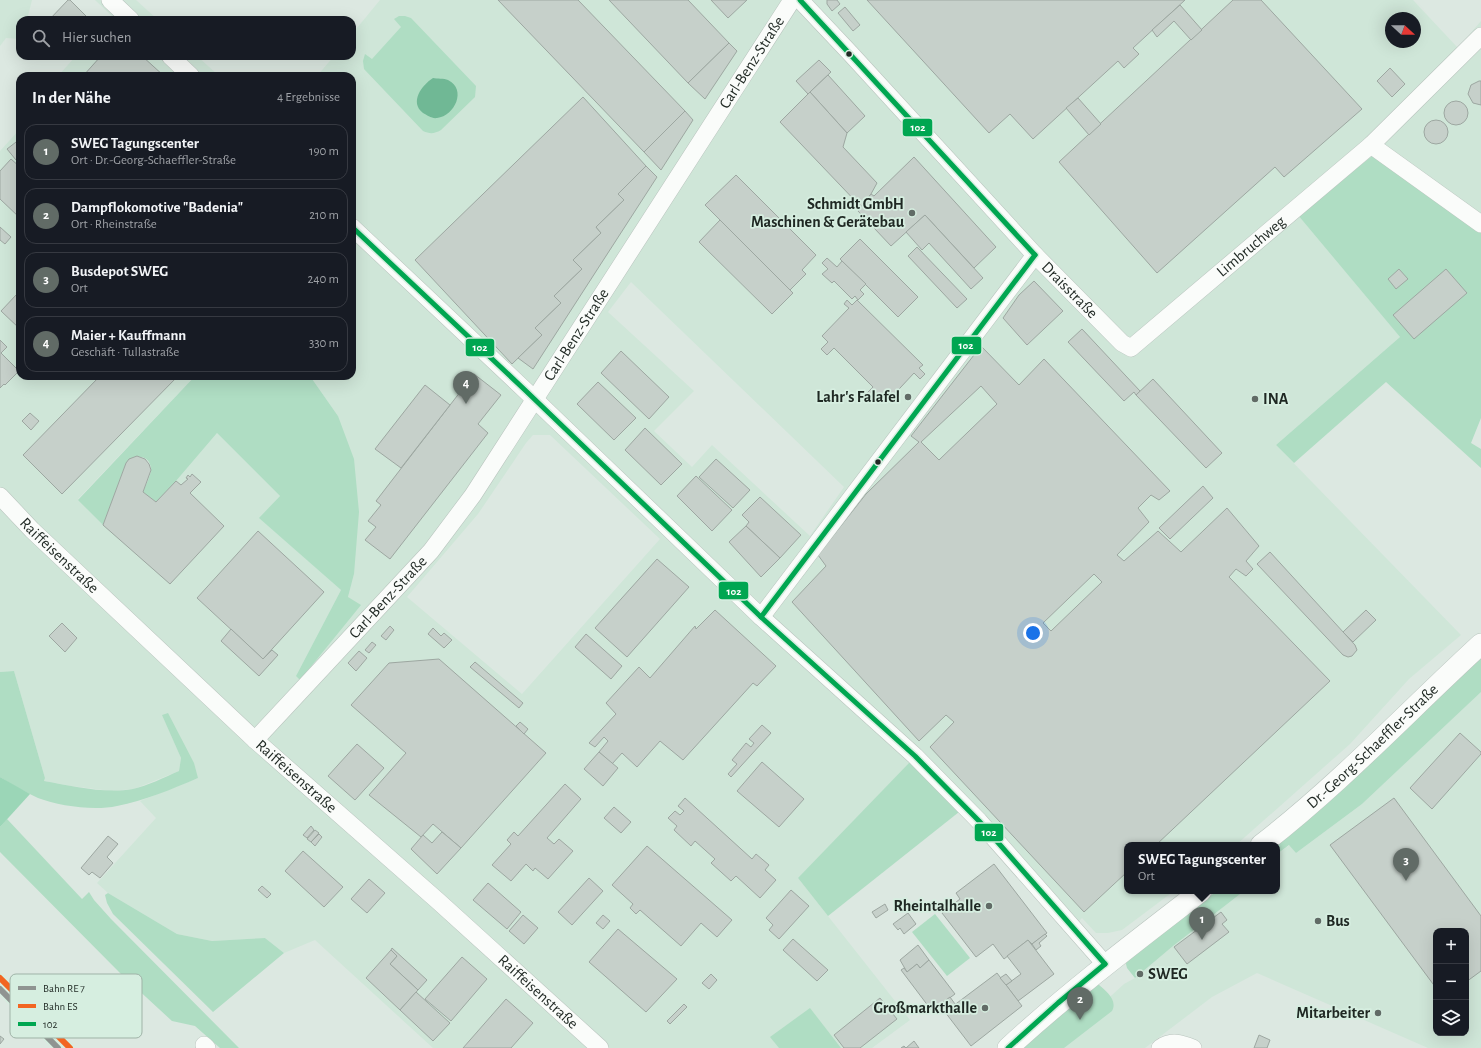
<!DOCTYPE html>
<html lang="de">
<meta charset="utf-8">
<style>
:root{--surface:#171b24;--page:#20242c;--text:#f1f3f6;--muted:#9ea1a6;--line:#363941;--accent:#616b66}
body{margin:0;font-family:"Alegreya Sans",sans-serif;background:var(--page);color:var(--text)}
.controls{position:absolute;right:12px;bottom:12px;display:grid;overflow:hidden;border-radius:8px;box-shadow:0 4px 16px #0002}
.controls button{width:36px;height:36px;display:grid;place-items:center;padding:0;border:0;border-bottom:1px solid var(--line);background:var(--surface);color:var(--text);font:20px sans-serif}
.compass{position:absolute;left:1385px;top:12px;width:36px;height:36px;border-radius:50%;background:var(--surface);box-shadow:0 4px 16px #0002;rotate:111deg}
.you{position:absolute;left:1033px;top:633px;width:14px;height:14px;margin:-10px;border:3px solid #fff;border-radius:50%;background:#1a73e8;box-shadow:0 0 0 6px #1a73e833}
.badge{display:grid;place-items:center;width:26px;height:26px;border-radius:50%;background:var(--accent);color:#fff;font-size:13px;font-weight:700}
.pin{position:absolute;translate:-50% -33px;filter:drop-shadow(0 1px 2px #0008)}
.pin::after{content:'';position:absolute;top:21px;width:14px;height:12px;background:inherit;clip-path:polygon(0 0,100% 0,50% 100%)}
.popup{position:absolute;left:1124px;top:842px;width:156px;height:52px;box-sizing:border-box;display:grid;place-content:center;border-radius:8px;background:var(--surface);filter:drop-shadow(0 1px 3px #0005);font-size:13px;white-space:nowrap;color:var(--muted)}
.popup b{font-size:15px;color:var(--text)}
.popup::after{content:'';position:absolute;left:50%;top:100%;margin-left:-8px;border:8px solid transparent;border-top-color:var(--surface)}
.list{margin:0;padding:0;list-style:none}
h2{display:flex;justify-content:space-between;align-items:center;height:52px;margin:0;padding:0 16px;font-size:17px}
h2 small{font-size:13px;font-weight:400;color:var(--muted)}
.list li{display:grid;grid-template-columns:26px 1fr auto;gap:12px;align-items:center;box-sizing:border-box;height:56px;margin:0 8px 8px;padding:0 8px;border:1px solid var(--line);border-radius:12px}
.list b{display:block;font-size:15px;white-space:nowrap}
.list p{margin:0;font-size:13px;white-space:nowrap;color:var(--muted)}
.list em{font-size:13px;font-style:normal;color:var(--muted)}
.icon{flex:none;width:22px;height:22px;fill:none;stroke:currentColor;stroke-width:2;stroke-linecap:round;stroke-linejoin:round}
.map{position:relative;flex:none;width:1481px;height:1048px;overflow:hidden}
.search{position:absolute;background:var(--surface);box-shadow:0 4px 16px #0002;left:16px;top:16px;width:340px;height:44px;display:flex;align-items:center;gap:10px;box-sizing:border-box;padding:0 14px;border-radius:12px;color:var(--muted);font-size:15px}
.panel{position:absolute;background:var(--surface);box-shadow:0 4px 16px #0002;left:16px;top:72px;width:340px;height:308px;border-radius:12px}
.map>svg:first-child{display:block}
</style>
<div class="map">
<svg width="1481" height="1048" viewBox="0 0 1481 1048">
<rect width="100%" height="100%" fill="#dce8e1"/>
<g fill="#cfe6d8" fill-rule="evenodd">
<polygon points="0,0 32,0 27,20 20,20 20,39 6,38 0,46"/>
<polygon points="95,0 136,0 158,20 110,20 113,17"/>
<path d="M380,0H1413L1458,48L1481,21V228L1299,215L1400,337L1276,445L1461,635L1409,679L1350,744L1236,845H1127V891H1174L1122,930L1108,933H1096L1082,918L1069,932L1027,884L959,812L798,878L910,1020L872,1048H433L315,940L284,953L265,938L212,941L177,934L108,893L97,883L156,818L140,801L198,778L163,716L181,758L179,771L134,789L111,791L71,786L44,781L45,778L14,671L0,672V151L20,129V376H195L78,499L103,525L126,463L129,459L137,456L145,459L149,464L151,470L149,476L176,481L217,433L280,496L260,518L341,590L296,676L348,597L354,574L338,416L310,376H352V76H317L334,56H352V34ZM1391,18H1415V42H1391ZM631,282L844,487L810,536L712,445L692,467L654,431L694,391L608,312ZM533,435H550L660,539L522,694L407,597L478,514L526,443Z"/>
<polygon points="76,56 197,56 219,76 58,76"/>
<path d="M1481,692V1048H1428L1257,973L1212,997L1145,1048H1054L1124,984L1135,978L1173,946L1244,891H1277V854L1290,845L1296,853L1362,804ZM1436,931H1466V1033H1436Z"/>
</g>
<g fill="#afddc3">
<path d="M399,16H405L411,18L476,86L475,97L441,130C434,134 430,134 423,131L364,69L363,61L365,54L372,59L401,27L394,19Z"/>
<polygon points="1376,153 1481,228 1481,418 1471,443 1481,449 1481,468 1386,382 1294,463 1276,445 1400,337 1298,215"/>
<path d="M195,376H310L338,416L354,459L359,512L354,574L348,597L361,605L300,680L296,676L341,590L259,518L280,496L217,433L176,481L156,502L143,492C146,485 150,477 151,470C151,455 134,453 126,463L103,525L78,500Z"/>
<path d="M1481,655V692L1362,804L1296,853L1289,845L1277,854L1276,845C1349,787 1415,722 1481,655Z"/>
<path d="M14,671L45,778L44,781C73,786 104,794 133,789C147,786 165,777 179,771L181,758L162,715L168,713L194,763L198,778C172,789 144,801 117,806C94,811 59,806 38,798C25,792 12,785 0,777V672Z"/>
<polygon points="910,762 959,812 828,916 798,878"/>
<polygon points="7,819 82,899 89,892 94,900 111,919 239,1048 220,1048 195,1026 172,1021 121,974 0,852 0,827"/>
<polygon points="1217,891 1244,891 1173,946 1135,978 1127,968 1126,964 1127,959 1152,939"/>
<polygon points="108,893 177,934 212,941 265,938 284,953 213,1012 113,914 107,903 105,895"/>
<polygon points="935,914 970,958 947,976 912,932"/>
<path d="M1098,984C1106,991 1118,1000 1112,1011L1064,1048H1024L1061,1011Z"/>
<polygon points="810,1008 841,1048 779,1048 770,1037"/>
</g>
<polygon fill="#9bd6b7" points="0,777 30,794 0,827"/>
<path fill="#70b895" d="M433,78C437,79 444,78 448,80C467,89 455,116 437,118C432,119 427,115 423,113C409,102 422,85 433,78Z"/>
<g fill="#c6d0ca" stroke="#9da7a1" fill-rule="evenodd">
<polygon points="68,0 70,0 87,17 84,20 49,20"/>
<polygon points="498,0 578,0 685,111 644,152"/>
<polygon points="609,0 688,0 729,43 688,83"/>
<polygon points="711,0 747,0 728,18"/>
<polygon points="827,0 837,0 840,4 832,11 827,4"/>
<polygon points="867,0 1185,0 1133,48 1139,54 1124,68 1118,61 1033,139 1010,114 989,133"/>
<polygon points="1233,0 1261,0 1362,109 1284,177 1275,167 1157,273 1059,162"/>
<polygon points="1180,5 1202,30 1191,40 1174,21 1157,37 1152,30"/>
<polygon points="845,7 860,25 853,31 838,13"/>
<polygon points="729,43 737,51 705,99 688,83"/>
<polygon points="101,56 142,56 164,76 83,76"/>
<polygon points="819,60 831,72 808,94 796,81"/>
<polygon points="1390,68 1405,84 1392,97 1377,81"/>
<polygon points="828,75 865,116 847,133 810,92"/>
<polygon points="1479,81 1481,81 1481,105 1473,103 1468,94 1471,85"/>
<polygon points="810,92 847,133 843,147 877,183 871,194 861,207 780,122"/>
<polygon points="583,97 646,166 618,194 624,200 596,227 601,233 573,260 582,269 554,296 561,303 535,328 542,335 512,364 415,260"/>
<polygon points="1078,98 1101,124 1089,135 1066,108"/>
<circle cx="1456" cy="113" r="12"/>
<polygon points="685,111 693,120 661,170 644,152"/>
<circle cx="1436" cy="132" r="12"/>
<polygon points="20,139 20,157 16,160 7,149"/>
<polygon points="914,157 996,247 974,268 925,215 891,246 858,211 871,194 874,196"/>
<polygon points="11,159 20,167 20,218 0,199 0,171"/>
<polygon points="646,166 657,177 533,369 518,358 542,335 535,328 561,303 554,296 582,269 573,260 601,233 596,227 624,200 618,194"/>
<polygon points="736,175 816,255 802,270 806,274 790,290 705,205"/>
<polygon points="925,215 983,278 971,289 929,243 922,250 906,232"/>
<polygon points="720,220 793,293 772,314 699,242"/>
<polygon points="0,227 11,237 5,244 0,240"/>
<polygon points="860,239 918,297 898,317 840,259"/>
<polygon points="917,247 967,299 957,308 908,256"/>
<polygon points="827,258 837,267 842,261 866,284 860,290 864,294 858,300 855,296 852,299 834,281 832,283 822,274 828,269 822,263"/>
<polygon points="1399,269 1408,279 1396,289 1388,279"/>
<polygon points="1446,269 1467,293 1414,339 1393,315"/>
<polygon points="1034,281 1063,311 1027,345 1003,318 1019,295"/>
<polygon points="17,294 20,297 20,329 1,311"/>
<polygon points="847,300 852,305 857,300 923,365 919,368 925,374 920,379 914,373 887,402 880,394 872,402 865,395 873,387 834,348 827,355 821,349 828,342 822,336 849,308 844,304"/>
<polygon points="1082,329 1140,391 1136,395 1134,392 1124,401 1068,342"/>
<polygon points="0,340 7,347 1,353 19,371 5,385 4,384 0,388"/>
<path d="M981,346L1019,385L1044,359L1170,491L1159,500L1151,495L1138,508L1149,522L1117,555L1124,561L1158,531L1181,552L1227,508L1259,546L1246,561L1253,569L1246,576L1236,569L1229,577L1330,681L1156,845H1127V872L1084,912L930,747L954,722L946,715L919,741L792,602L826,566L818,555L866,494L919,442L911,436ZM981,386L997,404L939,460L921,442ZM1094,574L1102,582L1051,631L1043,623Z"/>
<polygon points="621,351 669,397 649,419 601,373"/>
<polygon points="474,374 501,395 478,424 488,433 390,559 365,540 376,527 368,521 381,505 376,501"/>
<polygon points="100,376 178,376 62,494 23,455"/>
<polygon points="1153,379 1222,453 1206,468 1136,395"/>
<polygon points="598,382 636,418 614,440 577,404"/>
<polygon points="425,385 450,405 401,468 375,449"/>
<polygon points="30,413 39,421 31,430 22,421"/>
<polygon points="645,428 682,464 661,485 625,450"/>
<polygon points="137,456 145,459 149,464 151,470 143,492 156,502 176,481 181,485 188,479 186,478 188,475 190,477 192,474 201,482 190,493 224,526 170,584 103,525 126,463 129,459"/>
<polygon points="716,459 750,490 733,508 699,477"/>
<polygon points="696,476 732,510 712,531 677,496"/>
<polygon points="1203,486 1213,498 1170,539 1159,528"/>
<polygon points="760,497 801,535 780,558 746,526 749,522 742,515"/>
<polygon points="746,526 780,558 761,577 729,542"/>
<polygon points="258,531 324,592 263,659 197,598"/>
<polygon points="1270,552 1355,645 1357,650 1352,656 1348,657 1343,655 1257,564"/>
<polygon points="657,559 689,587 627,657 595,628"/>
<polygon points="715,610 776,666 757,686 753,683 683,760 660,741 637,767 622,753 612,764 599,752 608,741 604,737 595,747 589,743 616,714 606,703 639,667 650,678 695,626 696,629"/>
<polygon points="1366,610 1376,620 1353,642 1343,632"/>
<polygon points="62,623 77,638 65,652 49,636"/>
<polygon points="390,626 394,630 386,640 381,636"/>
<polygon points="433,628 441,636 444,633 452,640 444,648 428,634"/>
<polygon points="231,629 263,659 272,650 278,655 259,676 221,641"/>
<polygon points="586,634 622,666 611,679 575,647"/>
<polygon points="372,642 376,645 369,653 365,650"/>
<polygon points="359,651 367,658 356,671 348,663"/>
<polygon points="439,659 546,753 461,848 433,824 421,837 369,795 406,753 351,705 389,663"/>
<polygon points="475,662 523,703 519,708 470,667"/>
<polygon points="520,722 528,729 524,734 516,726"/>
<polygon points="762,725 771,733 731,777 728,774 737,764 732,760 746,743 751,747 754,743 749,739"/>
<polygon points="1460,733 1481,752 1481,754 1432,809 1410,788"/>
<polygon points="357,744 384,768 355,800 328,776"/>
<polygon points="599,752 618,768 603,786 584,769"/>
<polygon points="762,762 804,799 779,827 737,791"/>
<polygon points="565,784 581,799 547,838 554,844 559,839 573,851 548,879 535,868 533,871 526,864 511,881 492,865 511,844 507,840 514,832 518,836"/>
<polygon points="685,798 752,859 756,854 769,865 765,870 776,880 760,898 736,876 731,881 711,863 715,859 695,841 691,846 674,830 677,826 668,818 675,811 680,815 684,811 678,806"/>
<polygon points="1394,798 1481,916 1481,971 1466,982 1466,931 1436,931 1436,988 1330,845"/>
<polygon points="614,807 631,822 621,833 604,818"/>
<polygon points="311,826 314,830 307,838 303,835"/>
<polygon points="315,830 319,833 311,842 307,839"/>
<polygon points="442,832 461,848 437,874 411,849 423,835 432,843"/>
<polygon points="319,834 322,837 315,846 311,842"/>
<polygon points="108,836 118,844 107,857 113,863 100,878 92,872 89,875 81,868"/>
<polygon points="647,846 732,920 717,937 701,923 681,946 640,910 636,914 630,908 633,904 612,885"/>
<polygon points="303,851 343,887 324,907 285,871"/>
<polygon points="994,864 1047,933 1032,944 1028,940 1004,959 993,944 976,957 942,913 960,899 956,893"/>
<polygon points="589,878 603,891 572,925 558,912"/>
<polygon points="369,879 385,893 367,913 351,899"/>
<polygon points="488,883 521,912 507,929 473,900"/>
<polygon points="262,886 271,894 267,898 258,890"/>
<polygon points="791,890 809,906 779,939 769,930 773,925 766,918"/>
<polygon points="885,904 888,910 876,918 872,912"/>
<polygon points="1221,912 1227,920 1222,924 1229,932 1187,964 1174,947"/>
<polygon points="908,913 916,924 904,934 900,928 898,930 893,924"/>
<polygon points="523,915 538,928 524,944 509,931"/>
<polygon points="603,915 610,921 603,929 596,923"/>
<polygon points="618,929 677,979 646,1012 589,962"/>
<polygon points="1045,934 1047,936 1039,943 1041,946 1036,950 1032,944"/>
<polygon points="793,939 828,970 817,981 783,950"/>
<polygon points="1028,940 1054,974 1018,1001 1006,985 1021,974 1007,956"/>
<polygon points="918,945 929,960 920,968 917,964 907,972 900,960"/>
<polygon points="392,948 427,980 418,990 390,964 397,956 391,950"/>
<polygon points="391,950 397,956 390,964 418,990 400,1010 366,978"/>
<polygon points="462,957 487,979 451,1021 425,999"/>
<polygon points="929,960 955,994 932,1011 901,970 904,968 907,972 917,964 920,968"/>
<polygon points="997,973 1022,1006 971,1046 945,1012"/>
<polygon points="711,974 717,980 709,989 702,983"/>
<polygon points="1006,974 1012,981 1006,985 1000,978"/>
<polygon points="416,992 450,1023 433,1041 400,1010"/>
<polygon points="950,997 955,1004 947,1011 942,1003"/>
<polygon points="880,998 897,1019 860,1048 844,1048 834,1035"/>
<polygon points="506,999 533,1023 511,1048 463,1048"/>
<polygon points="684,1004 687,1007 670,1024 667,1021"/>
<polygon points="1259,1035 1270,1040 1267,1048 1254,1048"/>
<polygon points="0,1036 4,1039 0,1044"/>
<polygon points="914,1041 919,1048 901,1048 904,1046 906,1048"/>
</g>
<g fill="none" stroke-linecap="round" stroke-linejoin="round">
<g stroke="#b9c4be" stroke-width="18">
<g id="minor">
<polyline points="110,0 131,20"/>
<path id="s1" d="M800,0L850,53L1035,255L1122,343L1131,348L1371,145L1481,36"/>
<polyline points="170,56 191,76"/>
<polyline points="1371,145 1481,224"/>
<polyline points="352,227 526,391 761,617 915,756 979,821 1105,964"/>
<path id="s2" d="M0,496L32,530L255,740L438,901L600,1048"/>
<polyline points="761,617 1035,255"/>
<path id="s3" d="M255,740L431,551L473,495L792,0"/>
<polyline points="204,1045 207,1048"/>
<path d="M1160,1048C1171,1040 1181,1043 1193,1048"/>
</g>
</g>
<g stroke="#b9c4be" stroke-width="22">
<g id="major">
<path id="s4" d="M1261,845C1340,784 1408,711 1481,644"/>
<path d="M1008,1048C1069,992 1135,942 1201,891"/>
</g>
</g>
<use href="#minor" stroke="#fafcfa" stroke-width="17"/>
<use href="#major" stroke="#fafcfa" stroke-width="21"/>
<g stroke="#d6eee0" stroke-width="8">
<g id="bus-1">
<polyline points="800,0 1035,255"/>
<polyline points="352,227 526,391 761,617 915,756 979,821 1105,964"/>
<polyline points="761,617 1035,255"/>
<polyline points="1008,1048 1058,1003 1105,964"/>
</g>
</g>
<use href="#bus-1" stroke="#00a651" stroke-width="5"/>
<g stroke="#d6eee0" stroke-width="9">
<polyline id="rail-1" points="0,989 58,1048"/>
</g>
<g stroke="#d6eee0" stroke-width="9">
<polyline id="rail-2" points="0,978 70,1048"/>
</g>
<use href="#rail-1" stroke="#8f9491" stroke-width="6"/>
<use href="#rail-2" stroke="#f26522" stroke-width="6"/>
</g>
<g fill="#1f2823" stroke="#d6eee0" stroke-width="1.5">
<circle cx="849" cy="54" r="3.5"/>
<circle cx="878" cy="462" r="3.5"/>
</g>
<g fill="#616b66" stroke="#d6eee0" stroke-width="1.5">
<circle cx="912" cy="213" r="4"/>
<circle cx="908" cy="397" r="4"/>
<circle cx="1255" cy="399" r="4"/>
<circle cx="989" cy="906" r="4"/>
<circle cx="1318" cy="921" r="4"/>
<circle cx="1140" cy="974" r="4"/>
<circle cx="985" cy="1008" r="4"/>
<circle cx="1378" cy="1013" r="4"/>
</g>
<g text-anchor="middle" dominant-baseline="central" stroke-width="3.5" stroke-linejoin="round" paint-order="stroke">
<g font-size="16" fill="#1f2823" stroke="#d6eee0">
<text stroke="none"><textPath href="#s3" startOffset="843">Carl-Benz-Straße</textPath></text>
<text stroke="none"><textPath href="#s1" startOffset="638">Limbruchweg</textPath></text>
<text stroke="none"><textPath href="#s1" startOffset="396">Draisstraße</textPath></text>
<text stroke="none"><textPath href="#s3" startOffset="519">Carl-Benz-Straße</textPath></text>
<text stroke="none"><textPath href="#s2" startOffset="84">Raiffeisenstraße</textPath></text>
<text stroke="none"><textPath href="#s3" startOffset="195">Carl-Benz-Straße</textPath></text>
<text stroke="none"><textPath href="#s4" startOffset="149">Dr.-Georg-Schaeffler-Straße</textPath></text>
<text stroke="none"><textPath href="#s2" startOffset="408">Raiffeisenstraße</textPath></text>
<text stroke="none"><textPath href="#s2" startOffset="732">Raiffeisenstraße</textPath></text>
</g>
<g font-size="16" font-weight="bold" fill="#1f2823" stroke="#d6eee0" text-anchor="end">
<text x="904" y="204">Schmidt GmbH<tspan x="904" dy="18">Maschinen &amp; Gerätebau</tspan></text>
<text x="900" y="397">Lahr's Falafel</text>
<text x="1263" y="399" text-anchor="start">INA</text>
<text x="981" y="906">Rheintalhalle</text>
<text x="1326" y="921" text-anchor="start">Bus</text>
<text x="1148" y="974" text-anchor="start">SWEG</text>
<text x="977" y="1008">Großmarkthalle</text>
<text x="1370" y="1013">Mitarbeiter</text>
</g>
</g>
<rect x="10" y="974" width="132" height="64" rx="6" fill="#d6eee0" stroke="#9fb3a7" stroke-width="1"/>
<rect x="18" y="986" width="18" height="4" fill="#8f9491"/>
<rect x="18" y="1004" width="18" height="4" fill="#f26522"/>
<rect x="18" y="1022" width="18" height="4" fill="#00a651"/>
<g font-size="11" fill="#1f2823">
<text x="43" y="992">Bahn RE 7</text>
<text x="43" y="1010">Bahn ES</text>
<text x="43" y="1028">102</text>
</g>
<g stroke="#d6eee0" stroke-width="1.5">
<rect x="902" y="118" width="31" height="19" rx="4" fill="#00a651"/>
<rect x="951" y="336" width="31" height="19" rx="4" fill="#00a651"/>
<rect x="465" y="338" width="30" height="19" rx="4" fill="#00a651"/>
<rect x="718" y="581" width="31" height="19" rx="4" fill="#00a651"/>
<rect x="974" y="823" width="30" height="19" rx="4" fill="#00a651"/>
</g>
<g font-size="11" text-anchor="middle" font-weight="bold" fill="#fff">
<text x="918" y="131">102</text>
<text x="966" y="349">102</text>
<text x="480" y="351">102</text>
<text x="734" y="595">102</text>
<text x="989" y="836">102</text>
</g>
</svg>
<div class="controls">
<button>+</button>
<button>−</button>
<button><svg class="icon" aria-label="layers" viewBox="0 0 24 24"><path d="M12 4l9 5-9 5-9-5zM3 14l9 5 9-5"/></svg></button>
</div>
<svg class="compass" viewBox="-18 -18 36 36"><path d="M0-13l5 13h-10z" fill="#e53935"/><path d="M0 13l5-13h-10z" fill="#9ea1a6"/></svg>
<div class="you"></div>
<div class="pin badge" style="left:1202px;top:940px">1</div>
<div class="popup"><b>SWEG Tagungscenter</b>Ort</div>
<div class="pin badge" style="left:1080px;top:1020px">2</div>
<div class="pin badge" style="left:1406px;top:881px">3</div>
<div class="pin badge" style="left:466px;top:404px">4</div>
<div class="search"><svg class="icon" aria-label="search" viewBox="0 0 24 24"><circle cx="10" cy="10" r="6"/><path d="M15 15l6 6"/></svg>Hier suchen</div>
<section class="panel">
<h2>In der Nähe<small>4 Ergebnisse</small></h2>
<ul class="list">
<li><span class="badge">1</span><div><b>SWEG Tagungscenter</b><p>Ort · Dr.-Georg-Schaeffler-Straße</p></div><em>190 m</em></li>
<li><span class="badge">2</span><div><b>Dampflokomotive &quot;Badenia&quot;</b><p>Ort · Rheinstraße</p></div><em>210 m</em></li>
<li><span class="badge">3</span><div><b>Busdepot SWEG</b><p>Ort</p></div><em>240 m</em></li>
<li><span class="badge">4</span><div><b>Maier + Kauffmann</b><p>Geschäft · Tullastraße</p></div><em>330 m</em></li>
</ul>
</section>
</div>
